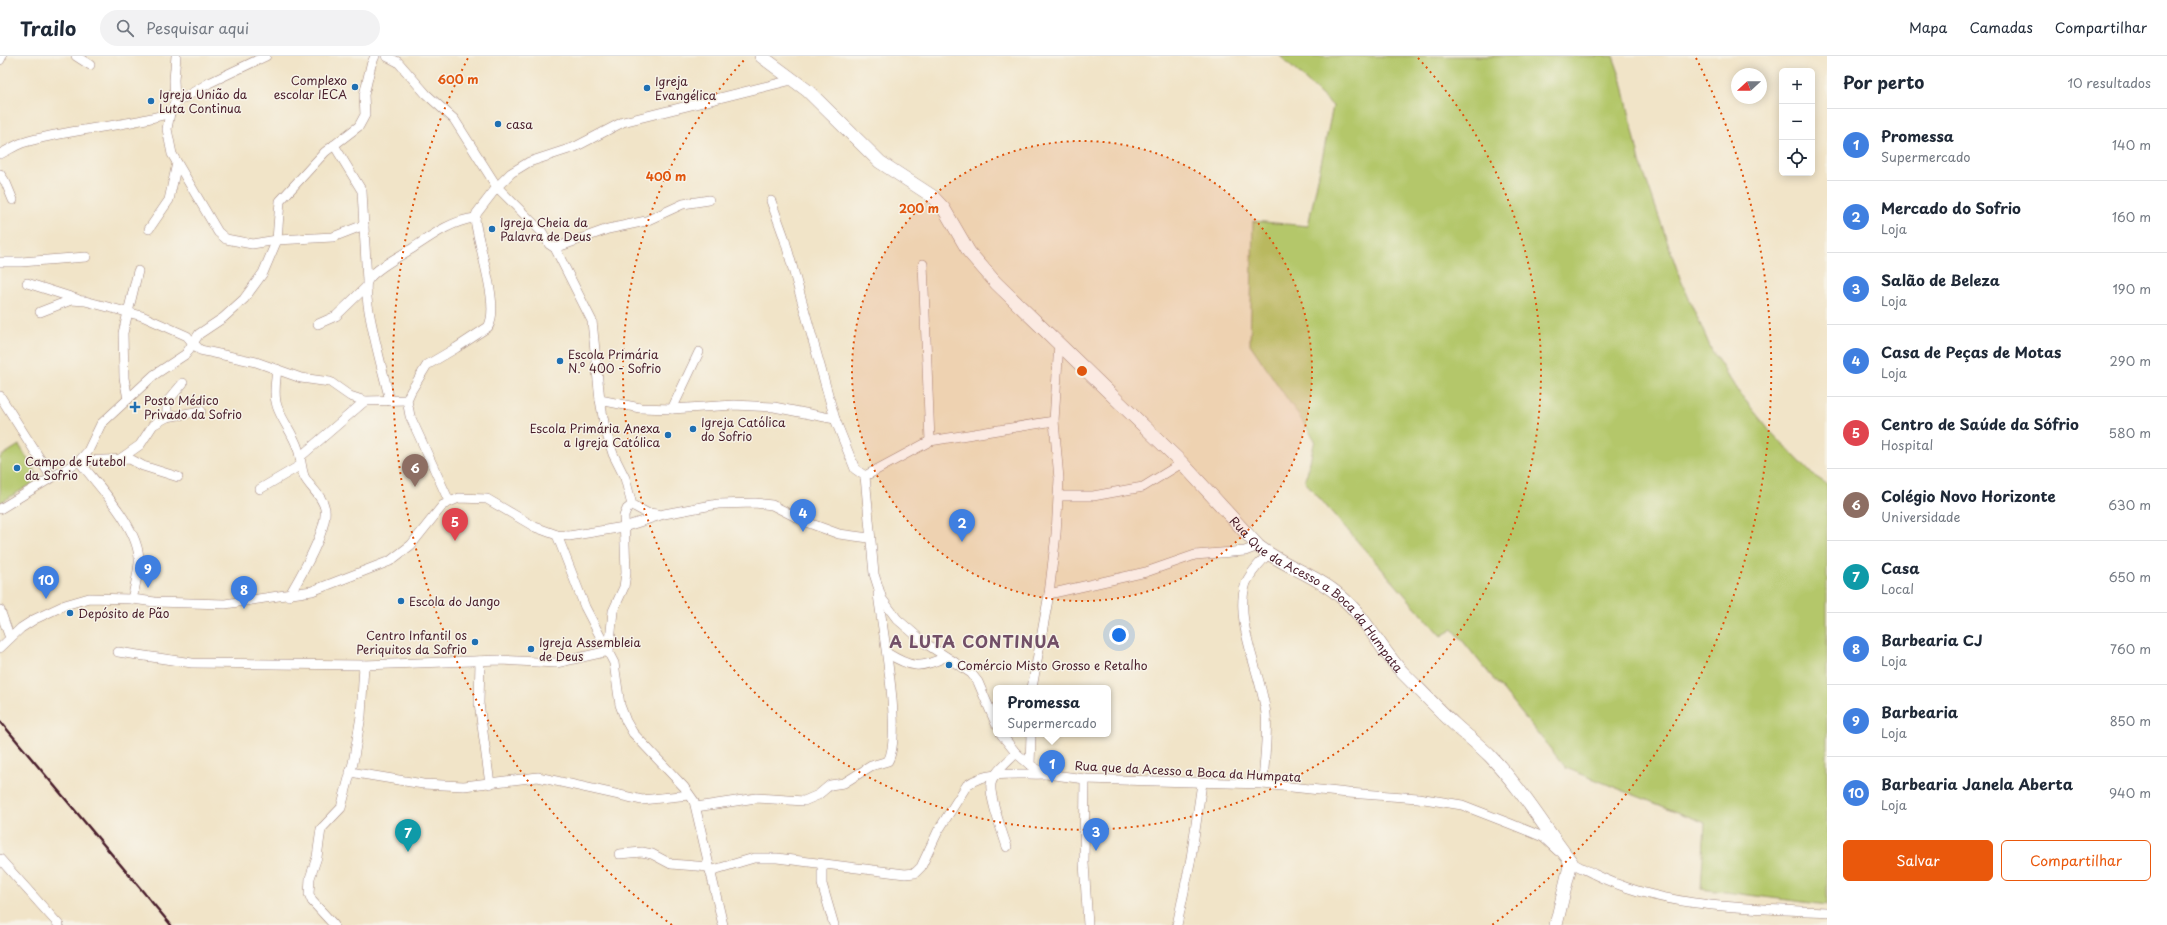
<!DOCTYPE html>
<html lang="pt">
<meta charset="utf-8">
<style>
:root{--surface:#fff;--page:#f2f2f3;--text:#1f2937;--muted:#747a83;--line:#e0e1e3;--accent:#ea580c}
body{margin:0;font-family:"Playpen Sans",sans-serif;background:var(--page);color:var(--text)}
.controls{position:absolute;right:12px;top:12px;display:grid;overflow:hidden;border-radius:6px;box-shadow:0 2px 10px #0003}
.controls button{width:36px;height:36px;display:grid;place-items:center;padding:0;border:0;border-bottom:1px solid var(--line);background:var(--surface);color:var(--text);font:20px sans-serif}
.compass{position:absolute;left:1731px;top:12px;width:36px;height:36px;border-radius:50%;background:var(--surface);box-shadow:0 2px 10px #0003;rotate:249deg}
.you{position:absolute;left:1119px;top:579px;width:14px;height:14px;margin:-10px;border:3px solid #fff;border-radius:50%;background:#1a73e8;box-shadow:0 0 0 6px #1a73e833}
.badge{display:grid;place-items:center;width:26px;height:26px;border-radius:50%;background:var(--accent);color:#fff;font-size:13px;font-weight:700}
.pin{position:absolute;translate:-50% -33px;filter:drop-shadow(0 1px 2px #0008)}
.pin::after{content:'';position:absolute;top:21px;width:14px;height:12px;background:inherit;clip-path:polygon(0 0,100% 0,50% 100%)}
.popup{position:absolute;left:993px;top:629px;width:118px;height:52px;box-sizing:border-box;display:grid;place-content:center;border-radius:6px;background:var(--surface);filter:drop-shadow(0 1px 3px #0005);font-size:13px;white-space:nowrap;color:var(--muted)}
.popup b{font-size:15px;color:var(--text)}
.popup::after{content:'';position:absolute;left:50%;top:100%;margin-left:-8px;border:8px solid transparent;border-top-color:var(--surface)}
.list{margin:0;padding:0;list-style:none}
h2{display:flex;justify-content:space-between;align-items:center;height:52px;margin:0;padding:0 16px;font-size:17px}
h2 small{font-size:13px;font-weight:400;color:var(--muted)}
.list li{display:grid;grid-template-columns:26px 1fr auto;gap:12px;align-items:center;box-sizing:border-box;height:72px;padding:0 16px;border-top:1px solid var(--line)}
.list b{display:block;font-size:15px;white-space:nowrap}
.list p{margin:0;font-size:13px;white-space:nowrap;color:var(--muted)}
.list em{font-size:13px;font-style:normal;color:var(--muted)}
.actions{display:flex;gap:8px;padding:12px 16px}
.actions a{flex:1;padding:9px 0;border:1px solid var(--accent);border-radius:6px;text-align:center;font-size:14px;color:var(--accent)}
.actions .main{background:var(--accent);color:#fff}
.icon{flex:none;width:22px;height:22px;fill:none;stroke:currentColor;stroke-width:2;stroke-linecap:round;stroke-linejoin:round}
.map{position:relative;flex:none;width:1827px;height:869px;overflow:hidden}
header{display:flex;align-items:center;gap:24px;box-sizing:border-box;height:56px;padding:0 20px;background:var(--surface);border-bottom:1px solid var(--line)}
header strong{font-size:19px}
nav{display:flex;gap:22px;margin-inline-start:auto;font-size:14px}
.search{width:280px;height:36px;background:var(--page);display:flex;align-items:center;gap:10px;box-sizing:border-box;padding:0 14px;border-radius:22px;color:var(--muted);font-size:15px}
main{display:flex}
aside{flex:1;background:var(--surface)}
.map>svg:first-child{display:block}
</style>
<header>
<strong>Trailo</strong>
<div class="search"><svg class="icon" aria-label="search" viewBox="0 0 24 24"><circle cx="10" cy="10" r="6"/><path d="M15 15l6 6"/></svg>Pesquisar aqui</div>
<nav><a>Mapa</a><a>Camadas</a><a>Compartilhar</a></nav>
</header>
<main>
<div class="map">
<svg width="1827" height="869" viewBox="0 0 1827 869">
<rect width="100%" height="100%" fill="#f7f3e8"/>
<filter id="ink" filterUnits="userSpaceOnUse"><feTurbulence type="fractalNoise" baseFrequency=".025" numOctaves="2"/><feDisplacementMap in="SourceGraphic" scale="8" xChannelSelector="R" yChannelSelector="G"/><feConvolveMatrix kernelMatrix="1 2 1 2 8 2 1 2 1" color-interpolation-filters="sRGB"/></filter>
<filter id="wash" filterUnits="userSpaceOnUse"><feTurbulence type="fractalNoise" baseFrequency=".012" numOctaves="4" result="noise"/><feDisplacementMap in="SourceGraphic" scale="16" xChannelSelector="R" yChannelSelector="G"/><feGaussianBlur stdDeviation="0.9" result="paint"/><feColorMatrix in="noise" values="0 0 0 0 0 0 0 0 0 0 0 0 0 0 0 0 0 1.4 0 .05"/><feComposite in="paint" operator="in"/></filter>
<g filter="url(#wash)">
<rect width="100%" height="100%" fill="#f1e4c8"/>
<g fill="#b4c76a" stroke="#7f734a">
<polygon points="1280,0 1613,0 1622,25 1640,106 1680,222 1712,295 1737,334 1770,375 1813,419 1827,428 1827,849 1701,833 1705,767 1566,712 1453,573 1441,580 1305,426 1315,384 1250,288 1253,165 1308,170 1333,50"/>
<polygon points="19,389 40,423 0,447 0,401"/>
</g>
</g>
<g filter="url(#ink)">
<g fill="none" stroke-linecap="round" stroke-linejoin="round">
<g stroke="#9e827a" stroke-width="10">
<g id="street">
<polyline points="76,0 90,9"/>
<polyline points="386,0 398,6 426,38 454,63 497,131 542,176 549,188 555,192 592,265 600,344 605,372 613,398 625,422 632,449 647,457 658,458"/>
<polyline points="0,4 2,0"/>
<polyline points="175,47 174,24 176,0"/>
<polyline points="170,57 167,73 172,98 218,176 226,183 252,188 277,184 333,181 364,169"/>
<polyline points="334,89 362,135 367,225"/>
<path d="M0,98C7,95 14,90 22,87C70,72 122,72 170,57L175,47L209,27L266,0"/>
<polyline points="0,118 6,127 13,144"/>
<polyline points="771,145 784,181 835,363 855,413 865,420"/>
<polyline points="149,173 169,144 177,107"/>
<polyline points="555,192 608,173 646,165 683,148 709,144"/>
<polyline points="0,206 21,206 86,201"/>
<polyline points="923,208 930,385"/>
<polyline points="27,227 77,243"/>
<polyline points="40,256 71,244 85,245 142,260 187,280 193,287 199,278 223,262 244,243 263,217 277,184 280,145 325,96 359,70 365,59 364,39 371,9 375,0"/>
<polyline points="318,268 336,260 365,232"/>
<path d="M277,313C276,325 273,338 277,350C282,365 293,377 298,393C301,402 301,411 304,420C309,431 323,440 325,453C328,474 300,521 289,540"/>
<polyline points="0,340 52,422"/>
<polyline points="128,343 124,322 123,277 138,215"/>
<polyline points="600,344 640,352 672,353 734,349 774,351 835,363"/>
<path d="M390,345C386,326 360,236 368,224C376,212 400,200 413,192C431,180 453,164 475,162"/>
<polyline points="672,353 699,296"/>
<polyline points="167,361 167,346 183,327"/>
<polyline points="300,401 365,345"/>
<polyline points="120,403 140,389 153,369 167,361 201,355"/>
<path d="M79,405C99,431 141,473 139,507C138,518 135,531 132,543"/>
<polyline points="79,405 130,403 143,410 178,421"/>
<polyline points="260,433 301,409"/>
<polyline points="1058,440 1093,440 1143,431 1182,407"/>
<path d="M449,445L410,360L407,344L411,335L427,309L456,292L488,271C501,250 477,188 475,162L477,157L497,131L511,117L529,106L575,91L623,66L792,24"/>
<polyline points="0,453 79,405 88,395 101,368 154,319 186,298 193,287 200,294 256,306 301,322 330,326 350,340 365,345 407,344"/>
<polyline points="557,479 585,551 614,607 620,649 626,665 633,677 684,731 694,745 723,869"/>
<polyline points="1049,538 1146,516 1195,499 1245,495 1258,490"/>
<polyline points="0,554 10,582"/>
<polyline points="0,592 21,572 35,563 65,549 89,542 132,543 155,546 225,548 312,535 390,505 411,489 443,449 459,442 487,443 535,471 557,479 569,480 624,471 664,458 718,448 755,447 772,449 806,466 839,478 869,482"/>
<polyline points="609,595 613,555 624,531 626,517 624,460 627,453 632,449"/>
<polyline points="118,596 192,607 364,609 500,604 556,607 609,595"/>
<path d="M887,597C911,612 920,613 945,601"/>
<polyline points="480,605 479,647 490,728"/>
<polyline points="1032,632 1049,538 1056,478 1059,423 1054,365 1059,287"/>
<polyline points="996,668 978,626 971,617 925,587 897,563 882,543 874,518 865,420 930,385 1054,365"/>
<polyline points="1001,678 1016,697 1030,709 1046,718 1085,723 1263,728 1348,737 1418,742 1462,749 1511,768 1543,781 1558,795"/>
<polyline points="1030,709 1031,678"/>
<polyline points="350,716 423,728 464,730 538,721 642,744 689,739"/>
<polyline points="1085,723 1084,807 1088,869"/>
<path d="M1263,728C1264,705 1268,681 1266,658C1262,619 1233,565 1246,527C1251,515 1260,507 1268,498"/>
<path d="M696,751L756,742L804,745L818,739L830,729L844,727L871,710L888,705C903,679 882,572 878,538"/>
<path d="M1007,791C1003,778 989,741 991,728C993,717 1009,705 1016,697"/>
<polyline points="619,798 642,796 652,798 671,808 709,811"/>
<polyline points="0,803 59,869"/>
<path d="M1567,803C1575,810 1585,813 1594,818C1664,853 1750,852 1827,856"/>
<polyline points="822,808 822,828 834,869"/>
<path d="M710,815L754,802H777L905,818L915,817L921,811L938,775L967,729C987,714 1022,719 1045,718"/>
<polyline points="334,869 312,845 309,838 310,822 317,801 321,773 341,752 353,707 361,660 364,609"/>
<polyline points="1177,869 1191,802 1202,727"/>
</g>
</g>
<g stroke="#9e827a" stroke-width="14">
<g id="secondary">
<path id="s1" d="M761,0L808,35L880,106L932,140L944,153L969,196L996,227L1182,407L1258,490C1283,510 1316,519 1340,540C1366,561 1380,593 1403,617C1420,634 1437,652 1454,668C1466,679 1479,689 1490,700C1521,732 1544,771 1571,806L1556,869"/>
</g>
</g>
<use href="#street" stroke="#fff" stroke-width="9"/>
<use href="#secondary" stroke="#fff" stroke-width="13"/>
<polyline stroke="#4a1f2b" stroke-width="2.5" points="0,665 171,869"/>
</g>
</g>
<circle cx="1082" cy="315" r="230" fill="#e0560e" fill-opacity=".12"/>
<g fill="none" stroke="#e0560e" stroke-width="2" stroke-dasharray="2 4">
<circle cx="1082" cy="315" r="230"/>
<path d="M1418 2A459 459 0 1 1 746 2"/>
<path d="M672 869A689 689 0 0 1 468 2M1696 2A689 689 0 0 1 1492 869"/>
</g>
<g fill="#1f6fb2" stroke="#f7f3e8" stroke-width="1.5">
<circle cx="355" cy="31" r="4"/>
<circle cx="647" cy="32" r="4"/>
<circle cx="151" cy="45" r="4"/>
<circle cx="498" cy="68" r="4"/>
<circle cx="492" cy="173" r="4"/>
<circle cx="560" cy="305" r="4"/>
<path d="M133 345h4v4h4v4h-4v4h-4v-4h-4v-4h4z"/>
<circle cx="693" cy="373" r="4"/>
<circle cx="668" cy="379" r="4"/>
<circle cx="17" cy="412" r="4"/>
<circle cx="401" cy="545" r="4"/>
<circle cx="70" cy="557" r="4"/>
<circle cx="475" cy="586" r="4"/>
<circle cx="531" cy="593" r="4"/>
<circle cx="949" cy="609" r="4"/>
</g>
<g text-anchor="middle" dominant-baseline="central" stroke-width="3" stroke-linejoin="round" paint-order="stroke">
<g font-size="12" fill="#4a1f2b" stroke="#f7f3e8" text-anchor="start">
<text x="347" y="24" text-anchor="end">Complexo<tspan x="347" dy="14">escolar IECA</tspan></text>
<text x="655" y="25">Igreja<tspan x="655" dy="14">Evangélica</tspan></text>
<text x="159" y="38">Igreja União da<tspan x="159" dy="14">Luta Continua</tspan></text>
<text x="506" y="68">casa</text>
<text x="500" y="166">Igreja Cheia da<tspan x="500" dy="14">Palavra de Deus</tspan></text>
<text x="568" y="298">Escola Primária<tspan x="568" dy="14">N.º 400 - Sofrio</tspan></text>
<text x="144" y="344">Posto Médico<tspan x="144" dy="14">Privado da Sofrio</tspan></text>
<text x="701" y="366">Igreja Católica<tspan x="701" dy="14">do Sofrio</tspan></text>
<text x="660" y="372" text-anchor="end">Escola Primária Anexa<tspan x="660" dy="14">a Igreja Católica</tspan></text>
<text x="25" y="405">Campo de Futebol<tspan x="25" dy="14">da Sofrio</tspan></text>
<text x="409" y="545">Escola do Jango</text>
<text x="78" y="557">Depósito de Pão</text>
<text x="467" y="579" text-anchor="end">Centro Infantil os<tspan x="467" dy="14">Periquitos da Sofrio</tspan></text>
<text x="539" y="586">Igreja Assembleia<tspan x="539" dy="14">de Deus</tspan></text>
<text x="957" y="609">Comércio Misto Grosso e Retalho</text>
</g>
<g font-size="12" fill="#4a1f2b" stroke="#f7f3e8">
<text stroke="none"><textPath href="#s1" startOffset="779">Rua Que da Acesso a Boca da Humpata</textPath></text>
<text transform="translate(1188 715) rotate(3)">Rua que da Acesso a Boca da Humpata</text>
</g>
<g font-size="16" font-weight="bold" letter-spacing="1" fill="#724f67" stroke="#f7f3e8">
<text x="975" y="585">A LUTA CONTINUA</text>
</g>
</g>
<circle cx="1082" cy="315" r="6" fill="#e0560e" stroke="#f7f3e8" stroke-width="2"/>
<g font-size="12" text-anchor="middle" font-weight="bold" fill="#e0560e" stroke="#f7f3e8" stroke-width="3" stroke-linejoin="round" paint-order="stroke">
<text x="458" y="28">600 m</text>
<text x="666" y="125">400 m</text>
<text x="919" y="157">200 m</text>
</g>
</svg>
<div class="controls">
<button>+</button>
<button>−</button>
<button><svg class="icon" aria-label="locate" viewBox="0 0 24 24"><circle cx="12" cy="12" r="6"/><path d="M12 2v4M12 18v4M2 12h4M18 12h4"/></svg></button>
</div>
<svg class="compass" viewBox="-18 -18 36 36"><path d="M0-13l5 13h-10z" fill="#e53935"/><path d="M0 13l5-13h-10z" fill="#747a83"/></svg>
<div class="you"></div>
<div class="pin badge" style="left:1052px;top:727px;background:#3f7fe0">1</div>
<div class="popup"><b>Promessa</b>Supermercado</div>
<div class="pin badge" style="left:962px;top:486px;background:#3f7fe0">2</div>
<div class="pin badge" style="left:1096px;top:795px;background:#3f7fe0">3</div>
<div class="pin badge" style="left:803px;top:476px;background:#3f7fe0">4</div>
<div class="pin badge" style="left:455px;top:485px;background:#e0444e">5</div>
<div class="pin badge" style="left:415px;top:431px;background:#8d6e63">6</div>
<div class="pin badge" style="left:408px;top:796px;background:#0f9aa8">7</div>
<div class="pin badge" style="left:244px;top:553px;background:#3f7fe0">8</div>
<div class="pin badge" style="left:148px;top:532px;background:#3f7fe0">9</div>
<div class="pin badge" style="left:46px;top:543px;background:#3f7fe0">10</div>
</div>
<aside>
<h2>Por perto<small>10 resultados</small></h2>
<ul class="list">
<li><span class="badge" style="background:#3f7fe0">1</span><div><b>Promessa</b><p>Supermercado</p></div><em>140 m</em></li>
<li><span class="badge" style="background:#3f7fe0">2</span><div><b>Mercado do Sofrio</b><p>Loja</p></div><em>160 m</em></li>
<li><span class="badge" style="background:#3f7fe0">3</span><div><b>Salão de Beleza</b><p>Loja</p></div><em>190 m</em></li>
<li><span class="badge" style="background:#3f7fe0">4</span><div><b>Casa de Peças de Motas</b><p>Loja</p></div><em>290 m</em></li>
<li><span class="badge" style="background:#e0444e">5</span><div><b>Centro de Saúde da Sófrio</b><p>Hospital</p></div><em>580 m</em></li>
<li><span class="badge" style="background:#8d6e63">6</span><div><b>Colégio Novo Horizonte</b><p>Universidade</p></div><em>630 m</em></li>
<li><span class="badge" style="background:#0f9aa8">7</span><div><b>Casa</b><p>Local</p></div><em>650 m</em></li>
<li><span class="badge" style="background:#3f7fe0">8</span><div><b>Barbearia CJ</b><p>Loja</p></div><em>760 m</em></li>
<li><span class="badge" style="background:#3f7fe0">9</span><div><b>Barbearia</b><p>Loja</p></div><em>850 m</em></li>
<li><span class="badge" style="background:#3f7fe0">10</span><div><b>Barbearia Janela Aberta</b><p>Loja</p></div><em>940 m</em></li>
</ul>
<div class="actions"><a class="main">Salvar</a><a>Compartilhar</a></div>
</aside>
</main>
